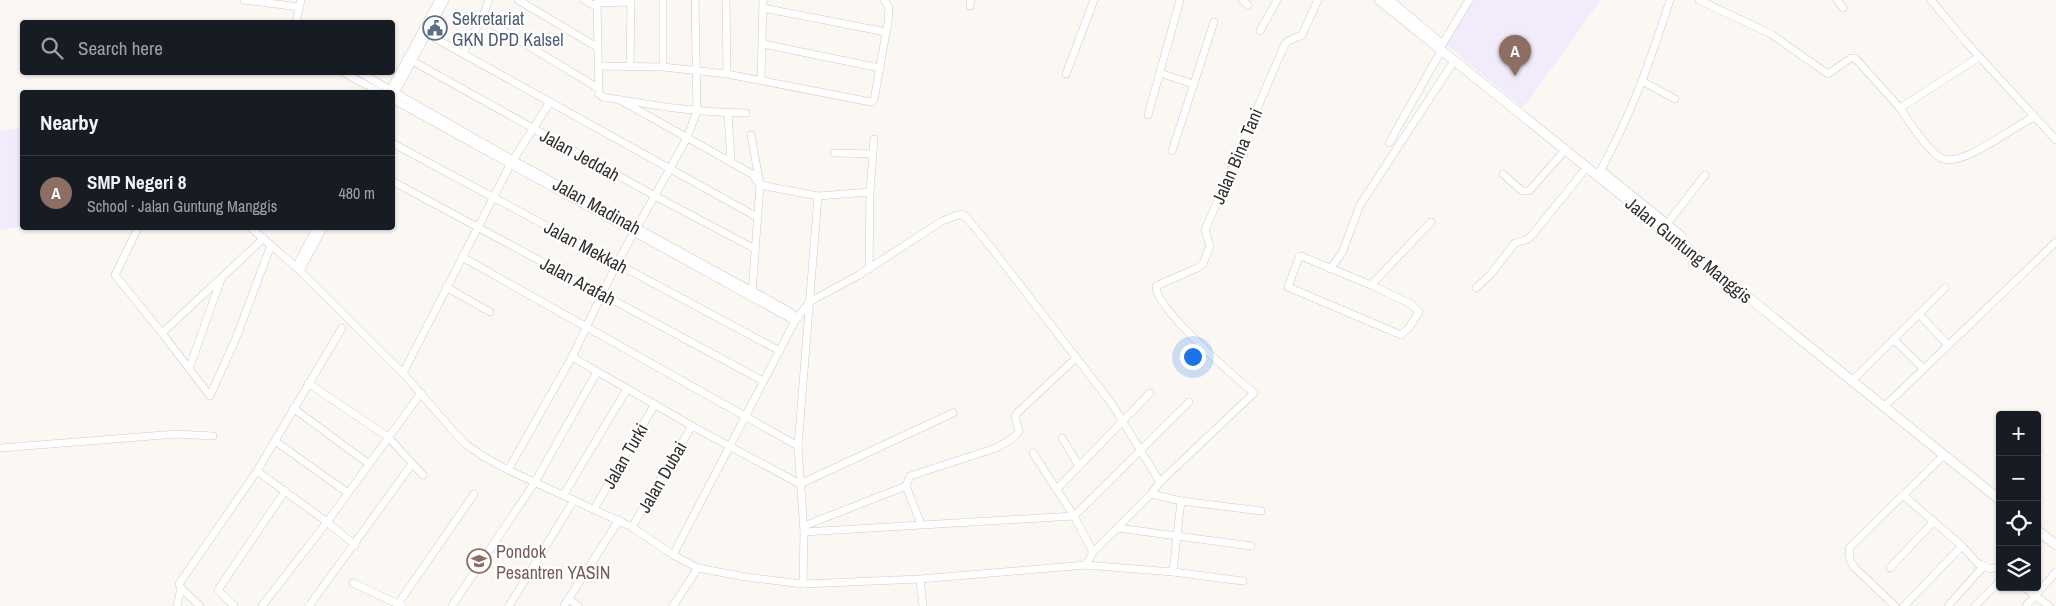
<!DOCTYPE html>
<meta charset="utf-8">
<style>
:root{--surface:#171b24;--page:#242831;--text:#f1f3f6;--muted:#9ea1a6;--line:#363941;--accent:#91a8db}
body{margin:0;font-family:"Archivo Narrow",sans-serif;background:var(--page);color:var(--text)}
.controls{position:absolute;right:15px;bottom:15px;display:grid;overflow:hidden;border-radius:5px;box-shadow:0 1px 4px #0004}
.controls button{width:45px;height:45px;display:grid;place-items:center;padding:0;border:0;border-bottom:1px solid var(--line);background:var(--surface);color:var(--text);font:25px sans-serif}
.you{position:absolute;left:1192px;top:356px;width:18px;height:18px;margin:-12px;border:4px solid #fff;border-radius:50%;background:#1a73e8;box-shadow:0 0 0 8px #1a73e833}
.badge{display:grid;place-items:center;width:32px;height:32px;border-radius:50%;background:var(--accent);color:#fff;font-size:16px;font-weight:700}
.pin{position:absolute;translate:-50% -41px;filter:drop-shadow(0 1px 2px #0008)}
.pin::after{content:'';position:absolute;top:26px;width:18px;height:15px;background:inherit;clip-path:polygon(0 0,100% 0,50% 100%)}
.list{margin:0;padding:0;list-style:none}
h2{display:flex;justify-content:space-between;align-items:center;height:65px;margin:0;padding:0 20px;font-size:21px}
h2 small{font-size:16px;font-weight:400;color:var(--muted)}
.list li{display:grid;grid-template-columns:32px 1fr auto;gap:15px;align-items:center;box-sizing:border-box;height:75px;padding:0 20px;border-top:1px solid var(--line)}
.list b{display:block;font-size:19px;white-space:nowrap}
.list p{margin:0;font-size:16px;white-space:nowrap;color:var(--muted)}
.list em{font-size:16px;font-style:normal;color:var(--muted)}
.icon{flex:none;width:28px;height:28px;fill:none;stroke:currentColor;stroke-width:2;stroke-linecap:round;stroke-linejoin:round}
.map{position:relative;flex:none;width:2056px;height:606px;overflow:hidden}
.search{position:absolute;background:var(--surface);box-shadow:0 1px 4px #0004;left:20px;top:20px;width:375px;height:55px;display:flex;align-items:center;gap:12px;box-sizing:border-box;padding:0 18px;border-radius:5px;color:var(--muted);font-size:19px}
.panel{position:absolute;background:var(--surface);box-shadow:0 1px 4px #0004;left:20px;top:90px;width:375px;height:140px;border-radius:5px}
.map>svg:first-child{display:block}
</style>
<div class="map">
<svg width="2056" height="606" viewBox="0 0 2056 606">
<rect width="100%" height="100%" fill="#fbf8f4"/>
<g fill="#f2ebfc">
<polygon points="1474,0 1601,0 1523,108 1445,44"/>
<polygon points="22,127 22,226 0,231 0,131"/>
</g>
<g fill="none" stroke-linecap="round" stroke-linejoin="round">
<g stroke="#ceccc8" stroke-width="8">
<g id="minor">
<polyline points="244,0 300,7"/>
<polyline points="489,0 482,18 598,88"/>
<polyline points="518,0 597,47"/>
<polyline points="584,0 597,7"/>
<polyline points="726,0 727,74"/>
<polyline points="1242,0 1248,5"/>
<polyline points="1699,0 1771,34 1828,74 1851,58 1855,58 1900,108"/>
<polyline points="1837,0 1843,8"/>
<polyline points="1931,0 1965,41 2056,140"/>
<path d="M631,2L597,3L599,94L603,97C651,105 697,113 746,113"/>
<polyline points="970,6 971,0"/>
<polyline points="763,8 886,32"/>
<polyline points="296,22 301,0"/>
<polyline points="422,31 757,217"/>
<polyline points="1260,31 1277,0"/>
<polyline points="763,44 880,68"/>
<polyline points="1442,45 1469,0"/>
<polyline points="463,53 482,18"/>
<path d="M1979,57L1900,108C1909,122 1927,150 1941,158C1961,169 2014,126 2034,117"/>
<polyline points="407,58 655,196 755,249"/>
<polyline points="598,66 663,67 727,74 871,102 874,100 888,22 889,7 884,0"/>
<polyline points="630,67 631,0"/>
<polyline points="663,67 663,0"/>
<polyline points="342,72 380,92"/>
<polyline points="359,72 513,160 787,310 798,318"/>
<polyline points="1160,73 1193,84"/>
<polyline points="1066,74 1094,0"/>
<polyline points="761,80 763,0"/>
<polyline points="1642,81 1675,99"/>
<polyline points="389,92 439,0"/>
<polyline points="393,97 445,0"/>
<polyline points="392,99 795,321"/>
<polyline points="620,100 752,174 760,185 752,293"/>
<polyline points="728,113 731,162"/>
<polyline points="1148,115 1180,0"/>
<polyline points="751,135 760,185 818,196 870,192 874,139"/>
<polyline points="392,143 780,351"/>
<polyline points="1389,143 1441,51"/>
<polyline points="1172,151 1214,22"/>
<polyline points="834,153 873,154"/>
<path d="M1600,171C1631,116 1651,59 1670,0"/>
<polyline points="1503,174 1522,191 1529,191 1566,149"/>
<polyline points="392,181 763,381"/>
<polyline points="1667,224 1705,175"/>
<polyline points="138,228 115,275 162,333"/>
<polyline points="251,228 296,267 403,373 454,432 467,445 484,457 508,470 632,527 673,555 698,568 673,606"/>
<polyline points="264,238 162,333 210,396 236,338 271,245"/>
<polygon points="1301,256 1371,285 1411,304 1419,312 1408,329 1401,335 1288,287 1299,257"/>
<polyline points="462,257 798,446"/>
<polyline points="296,267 316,228"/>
<polyline points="869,269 870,192"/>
<polyline points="1330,269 1342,253 1360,205 1454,61"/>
<polyline points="300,271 323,228"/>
<polyline points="1371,285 1431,222"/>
<polyline points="446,287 490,312"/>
<polyline points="1476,288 1490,275 1515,243 1528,239 1533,234 1587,167"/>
<polyline points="1919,314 1948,345"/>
<polyline points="1894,340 1923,368"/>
<polyline points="572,357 692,426 800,484 953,413"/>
<polyline points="189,369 221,279"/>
<polyline points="403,373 510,165 550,102"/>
<polyline points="1856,377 1945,288"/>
<polyline points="308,383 388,437 423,475"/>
<polyline points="1888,403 2056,242"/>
<polyline points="293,408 369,464"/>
<polyline points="1062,438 1079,466"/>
<polyline points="275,441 348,493"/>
<polyline points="0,448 177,434 213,436"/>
<polyline points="1033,453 1074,516 1189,402"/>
<polyline points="508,470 572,357 617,263 687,138 697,111 695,0"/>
<polyline points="257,471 327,522 421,393"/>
<path d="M1160,482L1254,393C1236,378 1154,307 1156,286L1197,268L1203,264L1210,246L1205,230L1284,46L1288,41L1302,35L1318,0"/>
<polyline points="906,486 921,524"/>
<polyline points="1057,489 1150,393"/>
<polyline points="564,494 627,389"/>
<polyline points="1151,494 1181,501 1173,572"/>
<polyline points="1903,495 1962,546 1981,567 1981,569 1948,606"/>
<polyline points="1181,501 1261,511"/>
<polyline points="594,509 655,404"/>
<path d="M804,526L906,486L910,476L996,448C1004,443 1015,439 1019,431L1015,416L1017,413L1076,358"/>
<polyline points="632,527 692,426"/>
<polyline points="1118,528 1251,546"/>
<polyline points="804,532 1074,516 1093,552 1086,565"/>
<polyline points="673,555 795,321 809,302 859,275 942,221 961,214 967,218 990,246 1112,404 1160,482 1151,494 1093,552"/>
<polyline points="1980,564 1990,569 1998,567 2000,569"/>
<polyline points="698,568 746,577 803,584 804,532 798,446 818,196"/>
<polyline points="1890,568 1934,521"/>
<polyline points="920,579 923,606"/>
<polyline points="353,583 402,606"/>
<polyline points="803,584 920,579 1086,565 1173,572 1243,581"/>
<polyline points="2024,587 2049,606"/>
<polyline points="569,599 578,606"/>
<polyline points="398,604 474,494"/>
<polyline points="177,606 181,588"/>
<polyline points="200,606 181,588 179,584 257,471 342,328"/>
<polyline points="234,606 218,590 285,491"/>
<polyline points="262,606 327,522 355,545"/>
<polyline points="309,606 412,464"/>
<polyline points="452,606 535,482 597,372"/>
<polyline points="509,606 574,500"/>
<polyline points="564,606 619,520"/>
<polyline points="1895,606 1854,567 1850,560 1849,548 1944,455"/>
<polyline points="1904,606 1962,546"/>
<polyline points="1975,606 2000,581"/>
<polyline points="2026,606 2056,572"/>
</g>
</g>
<g stroke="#ceccc8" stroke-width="10">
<g id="tertiary">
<polyline points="1379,0 2000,500"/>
<polyline points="1389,0 1440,43"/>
<polyline points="1601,171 1682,237"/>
<polyline points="2037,530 2056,545"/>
</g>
</g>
<use href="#minor" stroke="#fff" stroke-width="7"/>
<use href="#tertiary" stroke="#fff" stroke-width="9"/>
</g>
<defs>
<g id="civic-ring" transform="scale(1.25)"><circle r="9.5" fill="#fff" stroke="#5c6f8a" stroke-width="1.5"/><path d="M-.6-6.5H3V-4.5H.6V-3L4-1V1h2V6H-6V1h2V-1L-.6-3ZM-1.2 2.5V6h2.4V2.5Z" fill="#5c6f8a"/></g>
<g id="school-ring" transform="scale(1.25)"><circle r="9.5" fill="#fff" stroke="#8d6e63" stroke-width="1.5"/><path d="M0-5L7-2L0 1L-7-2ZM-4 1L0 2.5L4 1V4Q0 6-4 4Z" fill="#8d6e63"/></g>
</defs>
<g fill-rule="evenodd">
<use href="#civic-ring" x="435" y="28"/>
<use href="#school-ring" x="479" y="561"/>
</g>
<g text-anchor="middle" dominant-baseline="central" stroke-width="4.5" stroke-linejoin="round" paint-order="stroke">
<g font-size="18" fill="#4e5e75" stroke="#fff" text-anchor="start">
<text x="452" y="18">Sekretariat<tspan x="452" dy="21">GKN DPD Kalsel</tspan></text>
</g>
<g font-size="18" fill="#31302e" stroke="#fff">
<text transform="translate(580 155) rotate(29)">Jalan Jeddah</text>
<text transform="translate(1237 156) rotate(-67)">Jalan Bina Tani</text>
<text transform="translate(597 206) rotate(29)">Jalan Madinah</text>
<text transform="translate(586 247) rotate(28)">Jalan Mekkah</text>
<text transform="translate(1689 250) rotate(39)">Jalan Guntung Manggis</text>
<text transform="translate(578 281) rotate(28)">Jalan Arafah</text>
<text transform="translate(625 456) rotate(-60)">Jalan Turki</text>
<text transform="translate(662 477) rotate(-60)">Jalan Dubai</text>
</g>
<g font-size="18" fill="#785e54" stroke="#fff" text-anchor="start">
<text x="496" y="551">Pondok<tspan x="496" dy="21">Pesantren YASIN</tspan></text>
</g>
</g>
</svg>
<div class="controls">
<button>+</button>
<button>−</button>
<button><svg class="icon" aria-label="locate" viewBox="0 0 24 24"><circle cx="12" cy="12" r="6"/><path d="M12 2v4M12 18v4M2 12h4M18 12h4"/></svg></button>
<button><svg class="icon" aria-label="layers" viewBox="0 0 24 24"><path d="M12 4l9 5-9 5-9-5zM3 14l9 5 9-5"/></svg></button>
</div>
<div class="you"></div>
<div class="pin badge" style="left:1515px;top:76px;background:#8d6e63">A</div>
<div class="search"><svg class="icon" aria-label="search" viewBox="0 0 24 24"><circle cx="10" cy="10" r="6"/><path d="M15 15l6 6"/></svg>Search here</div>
<section class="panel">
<h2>Nearby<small></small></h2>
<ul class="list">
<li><span class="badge" style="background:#8d6e63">A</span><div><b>SMP Negeri 8</b><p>School · Jalan Guntung Manggis</p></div><em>480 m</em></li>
</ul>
</section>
</div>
